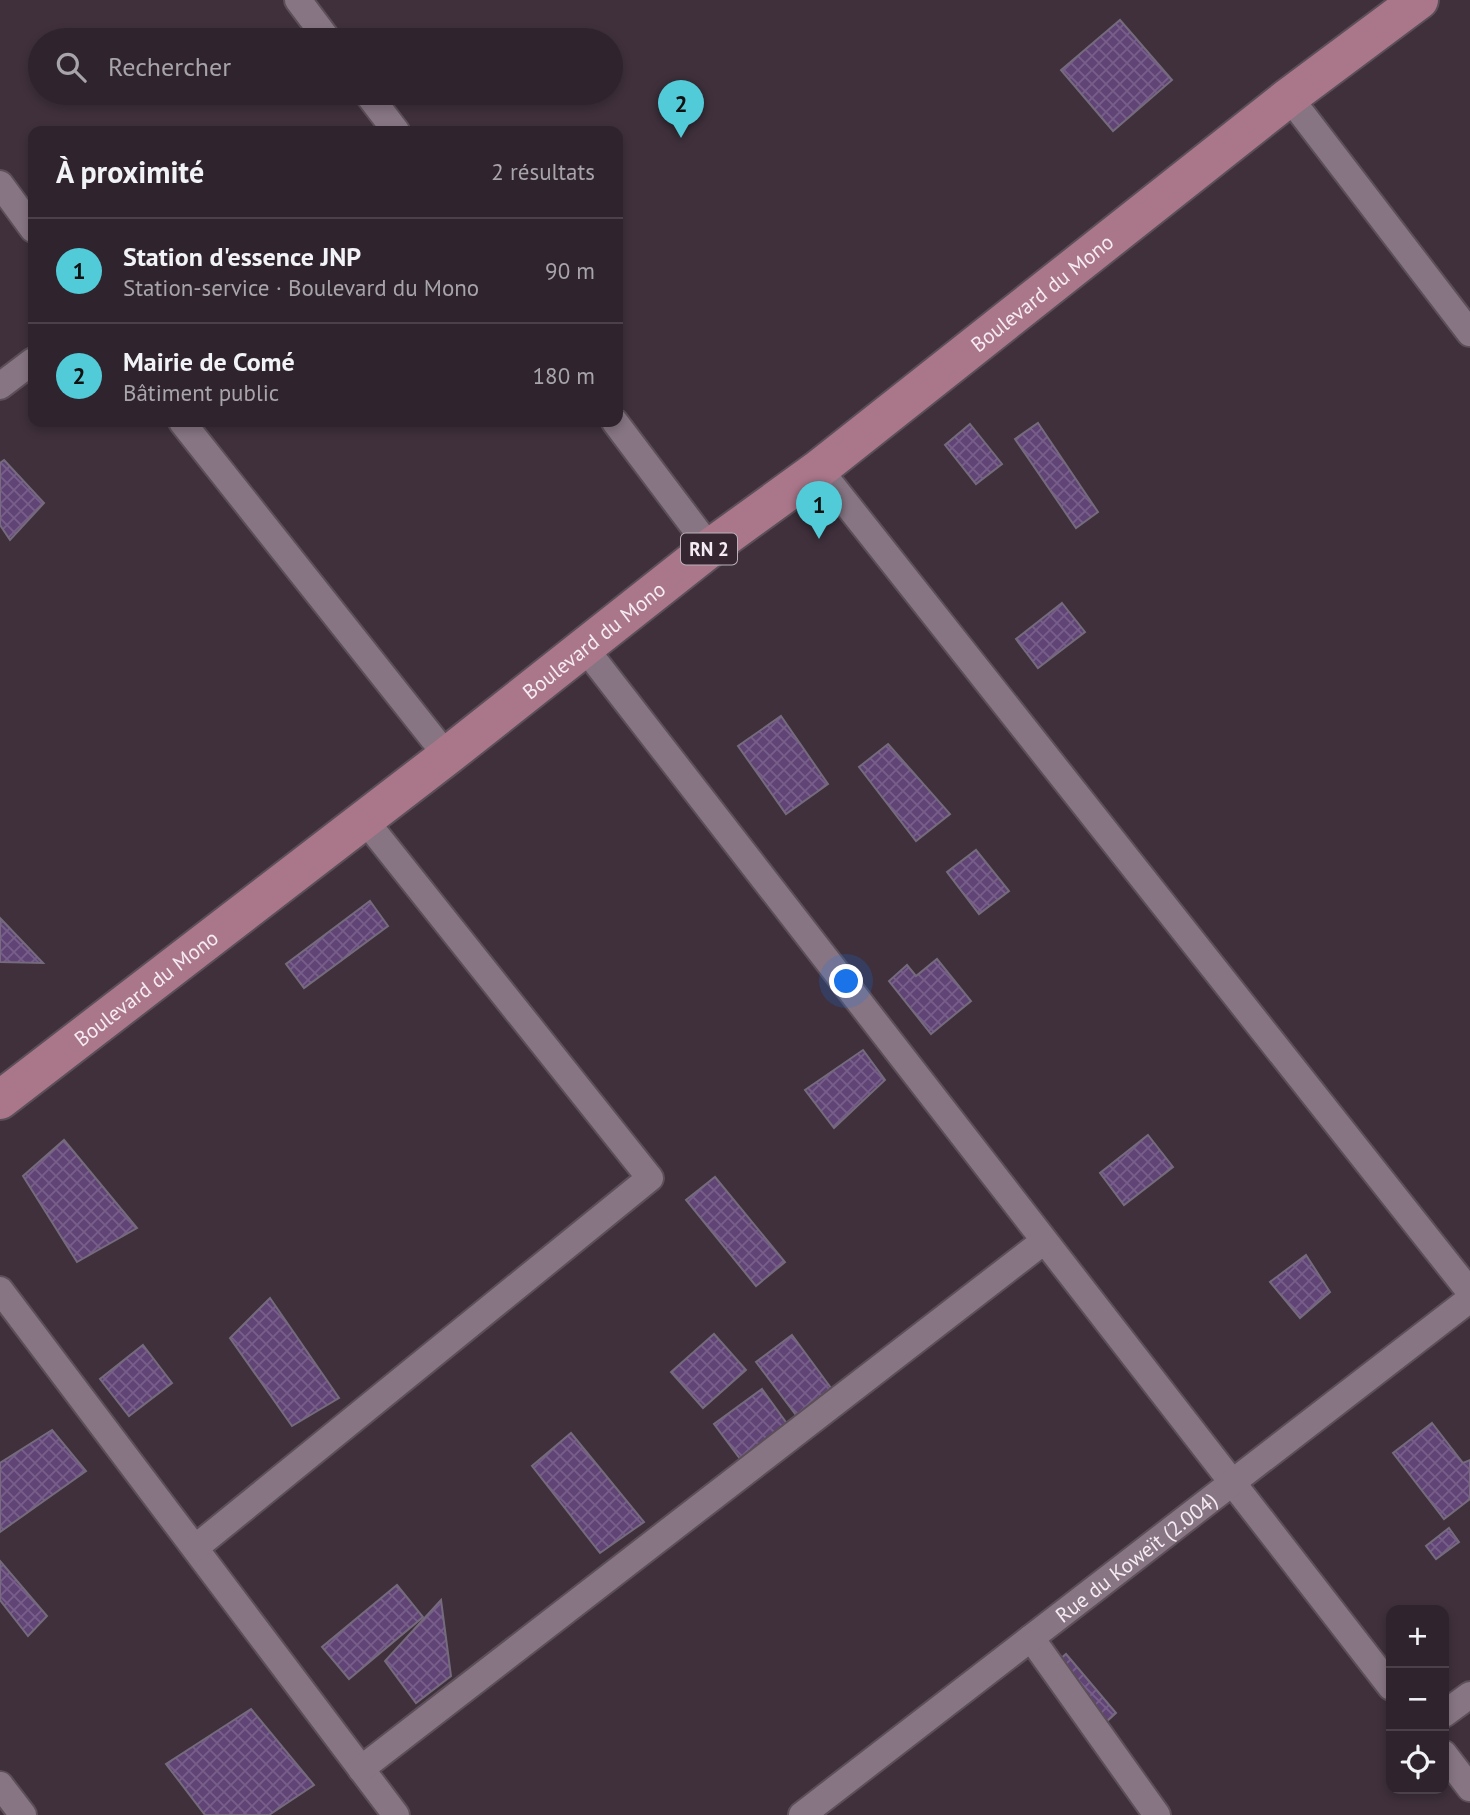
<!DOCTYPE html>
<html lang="fr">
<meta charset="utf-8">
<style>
:root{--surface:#2f242d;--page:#3b3039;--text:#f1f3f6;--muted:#a7a4aa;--line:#4a4149;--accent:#52cbd9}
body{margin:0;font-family:"PT Sans",sans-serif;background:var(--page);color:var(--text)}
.controls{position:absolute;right:21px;bottom:21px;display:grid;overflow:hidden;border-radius:14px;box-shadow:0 4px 10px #0003}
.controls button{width:63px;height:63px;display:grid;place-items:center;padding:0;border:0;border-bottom:2px solid var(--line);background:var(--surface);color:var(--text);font:35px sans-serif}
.you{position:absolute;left:847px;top:982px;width:24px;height:24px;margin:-18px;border:5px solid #fff;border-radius:50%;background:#1a73e8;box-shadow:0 0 0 10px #1a73e833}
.badge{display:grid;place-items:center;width:46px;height:46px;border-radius:50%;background:var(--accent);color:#111;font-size:23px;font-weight:700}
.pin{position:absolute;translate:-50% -58px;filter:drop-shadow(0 2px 4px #0008)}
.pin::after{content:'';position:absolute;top:37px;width:24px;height:21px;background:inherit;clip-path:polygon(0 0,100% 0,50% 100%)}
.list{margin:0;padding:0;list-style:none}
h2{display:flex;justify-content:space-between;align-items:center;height:91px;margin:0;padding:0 28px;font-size:30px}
h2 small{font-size:23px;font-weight:400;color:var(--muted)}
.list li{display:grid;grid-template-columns:46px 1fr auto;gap:21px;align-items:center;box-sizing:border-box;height:105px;padding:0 28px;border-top:2px solid var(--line)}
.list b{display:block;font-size:26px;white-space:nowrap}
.list p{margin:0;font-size:23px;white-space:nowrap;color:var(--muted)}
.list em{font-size:23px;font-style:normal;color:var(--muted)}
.icon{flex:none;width:38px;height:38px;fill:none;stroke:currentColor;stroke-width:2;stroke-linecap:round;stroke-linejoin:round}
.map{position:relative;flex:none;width:1470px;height:1815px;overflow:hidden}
.search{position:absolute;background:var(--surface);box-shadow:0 4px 10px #0003;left:28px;top:28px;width:595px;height:77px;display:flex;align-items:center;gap:18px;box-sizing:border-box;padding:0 24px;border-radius:38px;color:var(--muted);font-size:26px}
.panel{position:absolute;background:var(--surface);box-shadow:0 4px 10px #0003;left:28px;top:126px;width:595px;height:301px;border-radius:14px}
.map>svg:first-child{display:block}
</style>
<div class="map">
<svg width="1470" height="1815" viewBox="0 0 1470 1815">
<defs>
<pattern id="building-cross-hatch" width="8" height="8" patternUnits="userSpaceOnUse" patternTransform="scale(1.75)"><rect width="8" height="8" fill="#604476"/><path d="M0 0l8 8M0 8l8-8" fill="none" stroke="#775f8a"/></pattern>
</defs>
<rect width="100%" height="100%" fill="#3f303c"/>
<g fill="url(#building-cross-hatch)" stroke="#756b7d" stroke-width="2">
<polygon points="1120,20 1172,80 1113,131 1061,70"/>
<polygon points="1038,423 1098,512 1076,528 1015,439"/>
<polygon points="970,424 1002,464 976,484 945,445"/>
<polygon points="4,460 44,503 10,540 0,525 0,463"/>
<polygon points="1062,603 1085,632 1038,668 1016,639"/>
<polygon points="781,716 828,784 786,814 738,746"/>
<polygon points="888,744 950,814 916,841 859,767"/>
<polygon points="976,850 1009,891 979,914 947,872"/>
<polygon points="370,901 388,926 304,988 286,964"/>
<polygon points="0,918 43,963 0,962"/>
<polygon points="937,959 971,1001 931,1034 889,981 907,965 916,976"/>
<polygon points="863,1050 885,1080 834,1128 805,1090"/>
<polygon points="1148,1135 1173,1167 1124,1205 1100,1173"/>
<polygon points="64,1140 137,1228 77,1262 23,1176"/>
<polygon points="715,1177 785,1262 756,1286 686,1200"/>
<polygon points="1306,1255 1330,1292 1300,1318 1270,1282"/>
<polygon points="270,1298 339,1398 292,1426 230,1338"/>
<polygon points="714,1334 746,1370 703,1408 671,1372"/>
<polygon points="792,1335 831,1388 796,1415 756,1362"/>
<polygon points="143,1345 172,1383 129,1416 100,1379"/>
<polygon points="762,1389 788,1425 741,1460 714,1424"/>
<polygon points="1432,1423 1463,1463 1470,1460 1470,1499 1444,1519 1393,1453"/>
<polygon points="52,1430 86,1471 0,1532 0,1463"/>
<polygon points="571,1433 644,1522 600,1553 532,1466"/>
<polygon points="1449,1528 1459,1542 1436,1559 1426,1546"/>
<polygon points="0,1561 47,1616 28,1636 0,1600"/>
<polygon points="397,1585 423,1617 349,1679 322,1647"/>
<polygon points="441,1600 451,1676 416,1703 385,1661"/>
<polygon points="1066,1654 1116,1713 1103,1725 1052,1666"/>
<polygon points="251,1709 314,1785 269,1815 205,1815 166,1764"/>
</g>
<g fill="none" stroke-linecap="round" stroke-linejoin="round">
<g stroke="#5c4f59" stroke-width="30">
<g id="street">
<polyline points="298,0 328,40"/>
<polyline points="367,93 396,131"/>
<polyline points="1289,97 1470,333"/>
<polyline points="0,184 33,229"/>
<polyline points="0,386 33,361"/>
<polyline points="182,422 447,756"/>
<polyline points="615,422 710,548"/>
<polyline points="819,469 1470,1292"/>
<polyline points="584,647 1391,1687"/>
<polyline points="0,1290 396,1815"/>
<polyline points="195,1548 650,1178 364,819"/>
<polyline points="1031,1638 1157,1815"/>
<polyline points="1444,1714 1470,1695"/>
<polyline points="1444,1754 1470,1788"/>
<polyline points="361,1769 1044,1241"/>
<polyline points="0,1785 23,1815"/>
<path id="s1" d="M802,1815L1470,1299"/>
</g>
</g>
<g stroke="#5c4f59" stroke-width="42">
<g id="primary">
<path id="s2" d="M0,1100L447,756L710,548L819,469L1289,97L1419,0"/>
</g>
</g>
<use href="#street" stroke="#877583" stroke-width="26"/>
<use href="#primary" stroke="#aa778a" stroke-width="38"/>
</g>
<g text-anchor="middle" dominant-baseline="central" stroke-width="5" stroke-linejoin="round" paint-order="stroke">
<rect fill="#352632" stroke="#bbb0b9" stroke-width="2" x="681" y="533.5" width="56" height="31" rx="5"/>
<g font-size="19" font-weight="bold" fill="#f5ebf3">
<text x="709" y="549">RN 2</text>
</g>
<g font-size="21" fill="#f5ebf3" stroke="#352632">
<text stroke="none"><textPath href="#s2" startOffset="1318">Boulevard du Mono</textPath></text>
<text stroke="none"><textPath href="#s2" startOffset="751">Boulevard du Mono</textPath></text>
<text stroke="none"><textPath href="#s2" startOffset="184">Boulevard du Mono</textPath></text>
<text stroke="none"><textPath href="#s1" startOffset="422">Rue du Koweït (2.004)</textPath></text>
</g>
</g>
</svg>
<div class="controls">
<button>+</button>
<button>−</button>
<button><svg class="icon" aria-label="locate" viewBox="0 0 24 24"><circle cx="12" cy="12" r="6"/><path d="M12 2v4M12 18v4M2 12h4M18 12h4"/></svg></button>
</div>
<div class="you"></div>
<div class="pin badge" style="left:819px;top:539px">1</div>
<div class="pin badge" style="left:681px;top:138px">2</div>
<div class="search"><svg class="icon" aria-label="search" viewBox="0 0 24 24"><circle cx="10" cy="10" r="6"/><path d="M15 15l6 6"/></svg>Rechercher</div>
<section class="panel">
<h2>À proximité<small>2 résultats</small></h2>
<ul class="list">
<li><span class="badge">1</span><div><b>Station d'essence JNP</b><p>Station-service · Boulevard du Mono</p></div><em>90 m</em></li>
<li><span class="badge">2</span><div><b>Mairie de Comé</b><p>Bâtiment public</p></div><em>180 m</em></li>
</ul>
</section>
</div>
